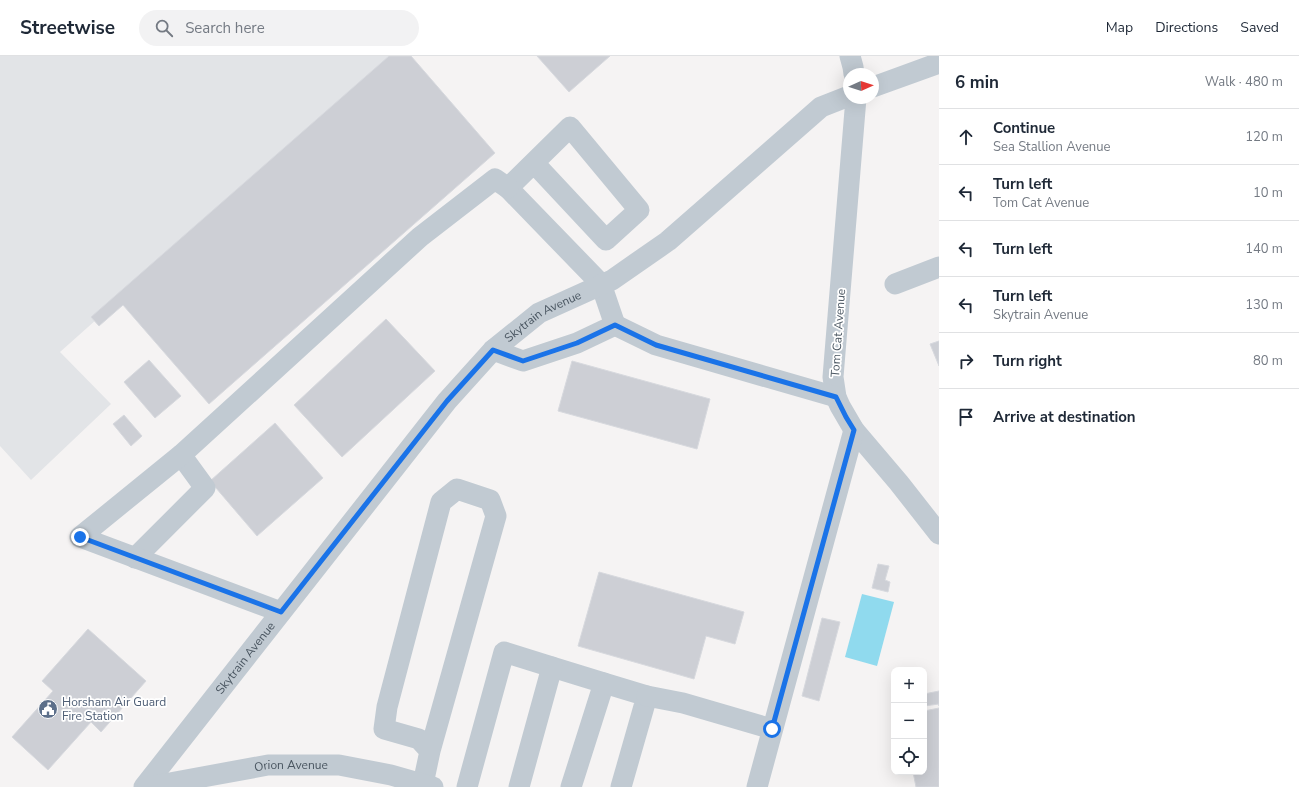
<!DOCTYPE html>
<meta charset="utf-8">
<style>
:root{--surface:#fff;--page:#f2f2f3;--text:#1f2937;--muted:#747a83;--line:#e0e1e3}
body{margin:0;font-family:"Nunito Sans",sans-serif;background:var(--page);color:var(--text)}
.controls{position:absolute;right:12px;bottom:12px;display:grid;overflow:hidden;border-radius:8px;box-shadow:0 4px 16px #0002}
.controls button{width:36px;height:36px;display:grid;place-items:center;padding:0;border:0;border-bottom:1px solid var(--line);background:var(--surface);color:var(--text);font:20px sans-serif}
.compass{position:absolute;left:843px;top:12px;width:36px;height:36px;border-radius:50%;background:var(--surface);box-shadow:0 4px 16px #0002;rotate:87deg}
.stop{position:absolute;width:12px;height:12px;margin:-9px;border:3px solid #1a73e8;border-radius:50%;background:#fff}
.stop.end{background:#1a73e8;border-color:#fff;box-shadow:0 1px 4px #0008}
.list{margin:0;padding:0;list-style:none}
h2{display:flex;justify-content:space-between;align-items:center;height:52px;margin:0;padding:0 16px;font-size:17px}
h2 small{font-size:13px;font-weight:400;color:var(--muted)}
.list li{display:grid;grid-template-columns:26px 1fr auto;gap:12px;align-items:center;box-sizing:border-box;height:56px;padding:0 16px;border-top:1px solid var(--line)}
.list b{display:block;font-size:15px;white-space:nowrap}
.list p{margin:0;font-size:13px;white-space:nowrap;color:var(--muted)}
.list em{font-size:13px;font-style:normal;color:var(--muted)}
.icon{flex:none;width:22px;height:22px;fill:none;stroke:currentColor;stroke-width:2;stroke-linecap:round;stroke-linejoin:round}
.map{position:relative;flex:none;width:939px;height:731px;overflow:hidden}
header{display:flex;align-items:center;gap:24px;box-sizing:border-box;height:56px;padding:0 20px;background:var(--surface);border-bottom:1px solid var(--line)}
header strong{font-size:19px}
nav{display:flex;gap:22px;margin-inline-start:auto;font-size:14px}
.search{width:280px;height:36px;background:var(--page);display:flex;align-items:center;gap:10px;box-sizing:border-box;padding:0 14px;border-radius:22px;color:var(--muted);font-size:15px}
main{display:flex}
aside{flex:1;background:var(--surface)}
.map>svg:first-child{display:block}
</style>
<header>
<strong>Streetwise</strong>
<div class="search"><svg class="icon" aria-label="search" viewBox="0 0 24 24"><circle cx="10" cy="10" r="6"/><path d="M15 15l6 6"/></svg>Search here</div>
<nav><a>Map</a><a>Directions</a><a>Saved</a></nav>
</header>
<main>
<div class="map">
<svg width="939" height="731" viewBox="0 0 939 731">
<rect width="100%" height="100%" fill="#f5f3f3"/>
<polygon fill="#e2e4e7" points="0,0 392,0 60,296 111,348 31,424 0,390"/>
<polygon fill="#90daee" points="862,538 894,546 877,610 845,601"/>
<g fill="#cdcfd5" stroke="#d7d9de">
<polygon points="389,0 411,0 495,97 209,348 123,249 99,270 91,261"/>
<polygon points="537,0 610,0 569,36"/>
<polygon points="386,263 435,315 342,401 294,349"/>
<polygon points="939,285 939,310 930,288"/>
<polygon points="149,304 181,340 155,362 124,326"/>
<polygon points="572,305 710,343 697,393 558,355"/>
<polygon points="124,359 142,380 131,390 113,368"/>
<polygon points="275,367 323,422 257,480 210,425"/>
<polygon points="878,508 889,510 885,524 890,526 888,536 872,532"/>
<polygon points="599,516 744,556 735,588 706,580 694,623 578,590"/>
<polygon points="822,562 840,566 819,645 802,640"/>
<polygon points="88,573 146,625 101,676 91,666 48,714 12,681 53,635 42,625"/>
<polygon points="939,635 939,650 939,648 924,650 924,638"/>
<polygon points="939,652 939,731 916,731 913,716 924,716 924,655"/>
</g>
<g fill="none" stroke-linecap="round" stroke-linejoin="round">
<g stroke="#c1cad2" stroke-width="21">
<polyline points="850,0 853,11 854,18"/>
<polyline points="873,31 939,7"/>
<polyline points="856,42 833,321 836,341 840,350 854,374 899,427 939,478"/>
<polyline points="895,228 939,211"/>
<polyline points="615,269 656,289 836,341"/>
<polyline points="493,294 523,305 577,287 615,269 601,228 508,132 570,71 639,154 606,184 534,107"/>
<polyline points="135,502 205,432 181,399"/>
<polyline points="281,556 80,481 181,399 420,181 495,123 508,132"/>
<polyline points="552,611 604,627 571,731"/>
<polyline points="604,627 647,640 621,731"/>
<polyline points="647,640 683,647 772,673"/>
<polyline points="423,728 430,695 496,460 490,444 457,433 441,446 387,651 384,673 419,683 430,695"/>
<path id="s1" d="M144,731L447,345L493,294L539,257L612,224L668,185L821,51L849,40"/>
<path id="s2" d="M148,731L268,709H339L391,719L433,731"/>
<polyline points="467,731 504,596 552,611 519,731"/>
<polyline points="757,731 854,374"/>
</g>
</g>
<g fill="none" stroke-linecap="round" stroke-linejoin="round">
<polyline stroke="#1a73e8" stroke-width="5" points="80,481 281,556 447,345 493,294 523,305 577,287 615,269 656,289 836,341 846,361 854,374 772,673"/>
</g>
<defs>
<g id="civic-disc" transform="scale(1)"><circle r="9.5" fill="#5c6f8a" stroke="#fff"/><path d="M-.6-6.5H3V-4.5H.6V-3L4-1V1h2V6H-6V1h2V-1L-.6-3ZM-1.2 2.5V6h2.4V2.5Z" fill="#fff"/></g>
</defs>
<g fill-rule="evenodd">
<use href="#civic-disc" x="48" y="653"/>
</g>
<g text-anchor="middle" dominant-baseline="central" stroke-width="3.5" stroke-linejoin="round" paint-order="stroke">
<g font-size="12" fill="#4a5661" stroke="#fff">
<text stroke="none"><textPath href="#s1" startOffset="620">Skytrain Avenue</textPath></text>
<text transform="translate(838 277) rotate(-86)">Tom Cat Avenue</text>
<text stroke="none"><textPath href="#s1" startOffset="164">Skytrain Avenue</textPath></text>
<text stroke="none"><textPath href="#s2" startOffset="145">Orion Avenue</textPath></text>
</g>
<g font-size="12" fill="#4e5e75" stroke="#fff" text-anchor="start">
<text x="62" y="646">Horsham Air Guard<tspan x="62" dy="14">Fire Station</tspan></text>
</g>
</g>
</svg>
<div class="controls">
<button>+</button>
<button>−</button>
<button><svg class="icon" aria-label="locate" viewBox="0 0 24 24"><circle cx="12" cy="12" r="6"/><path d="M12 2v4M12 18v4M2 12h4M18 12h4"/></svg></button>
</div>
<svg class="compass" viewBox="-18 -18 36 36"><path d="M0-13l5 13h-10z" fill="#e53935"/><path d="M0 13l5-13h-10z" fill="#747a83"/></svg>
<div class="stop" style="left:772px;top:673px"></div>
<div class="stop end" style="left:80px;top:481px"></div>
</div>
<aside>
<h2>6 min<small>Walk · 480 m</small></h2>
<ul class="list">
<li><svg class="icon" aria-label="ahead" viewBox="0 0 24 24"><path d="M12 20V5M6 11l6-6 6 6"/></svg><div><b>Continue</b><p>Sea Stallion Avenue</p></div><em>120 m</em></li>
<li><svg class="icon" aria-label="left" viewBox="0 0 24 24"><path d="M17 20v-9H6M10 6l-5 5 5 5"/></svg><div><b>Turn left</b><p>Tom Cat Avenue</p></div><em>10 m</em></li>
<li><svg class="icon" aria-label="left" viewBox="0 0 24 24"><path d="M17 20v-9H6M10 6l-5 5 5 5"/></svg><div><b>Turn left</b></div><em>140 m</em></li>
<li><svg class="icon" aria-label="left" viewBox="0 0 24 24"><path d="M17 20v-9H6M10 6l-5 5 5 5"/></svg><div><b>Turn left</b><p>Skytrain Avenue</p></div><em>130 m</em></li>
<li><svg class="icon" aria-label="right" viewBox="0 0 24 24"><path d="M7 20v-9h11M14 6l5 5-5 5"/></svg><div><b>Turn right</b></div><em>80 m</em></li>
<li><svg class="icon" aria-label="arrive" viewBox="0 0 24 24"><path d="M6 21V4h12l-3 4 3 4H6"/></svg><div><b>Arrive at destination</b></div></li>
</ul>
</aside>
</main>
